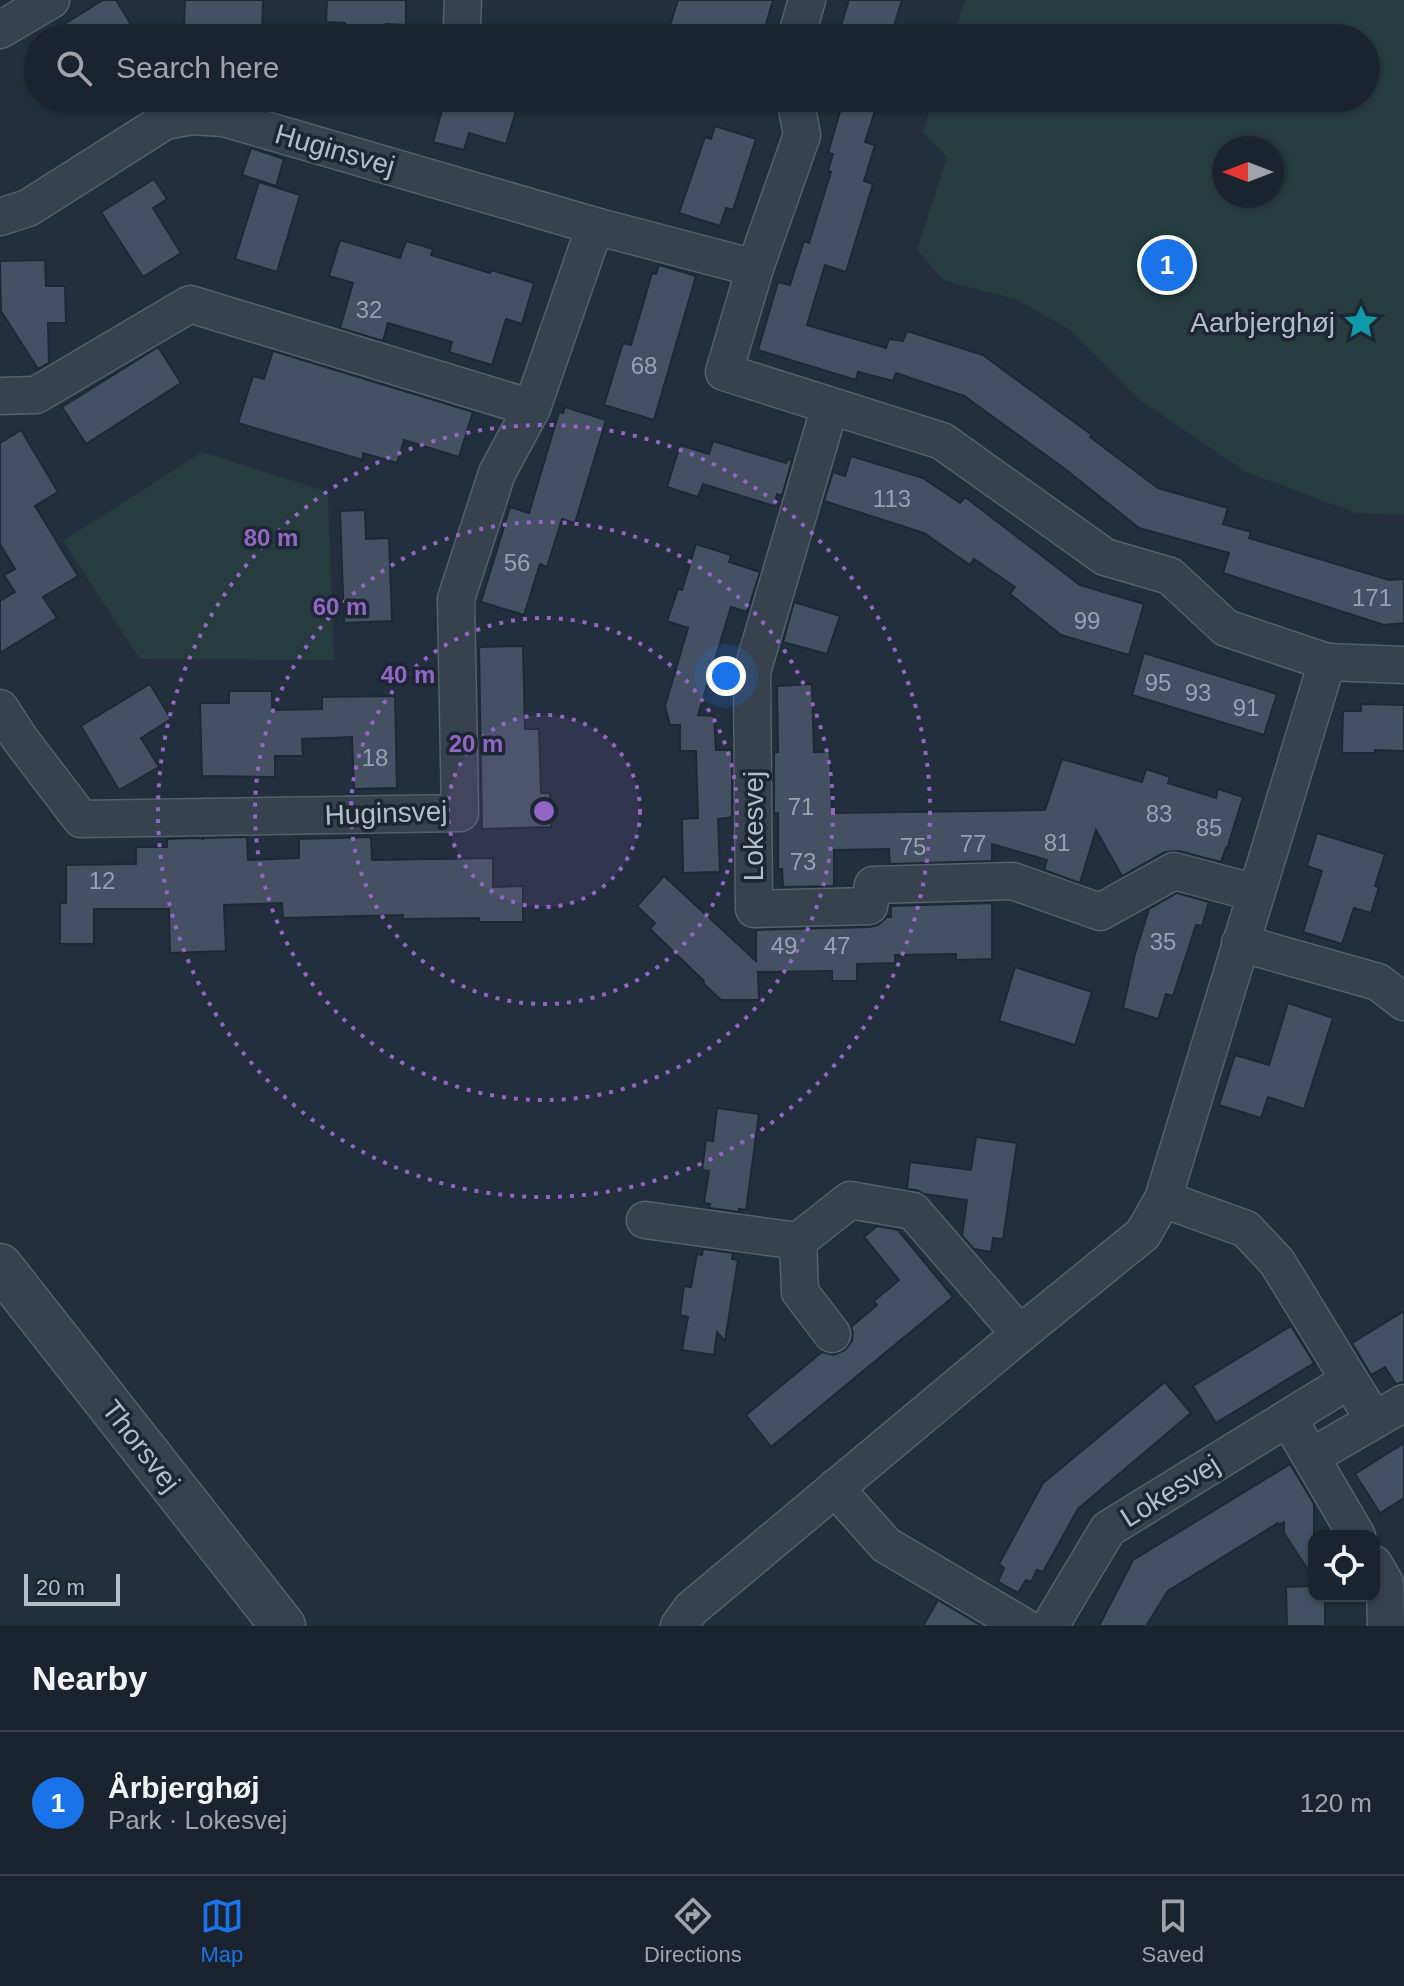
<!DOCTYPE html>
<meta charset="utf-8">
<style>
:root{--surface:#1b232e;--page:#242b36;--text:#f1f3f6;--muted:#a0a4aa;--line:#39404a;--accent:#1a73e8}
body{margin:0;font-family:Arial,sans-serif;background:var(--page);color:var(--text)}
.controls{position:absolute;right:24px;bottom:24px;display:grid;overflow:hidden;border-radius:16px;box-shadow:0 2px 6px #0004}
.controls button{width:72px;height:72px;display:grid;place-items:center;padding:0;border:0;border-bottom:2px solid var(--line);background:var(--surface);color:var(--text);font:40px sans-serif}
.compass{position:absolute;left:1212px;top:136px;width:72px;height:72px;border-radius:50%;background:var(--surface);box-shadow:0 2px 6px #0004;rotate:270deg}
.scale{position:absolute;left:24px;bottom:20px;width:96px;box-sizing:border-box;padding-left:8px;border:4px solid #b4bcc9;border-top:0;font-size:22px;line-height:28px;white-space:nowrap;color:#b4bcc9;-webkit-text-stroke:6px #1d2633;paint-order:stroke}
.you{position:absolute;left:726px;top:676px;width:28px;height:28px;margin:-20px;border:6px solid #fff;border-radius:50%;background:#1a73e8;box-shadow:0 0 0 12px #1a73e833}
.badge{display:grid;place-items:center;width:52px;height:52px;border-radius:50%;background:var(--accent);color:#fff;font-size:26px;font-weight:700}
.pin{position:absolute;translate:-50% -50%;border:4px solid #fff;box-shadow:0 2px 8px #0006}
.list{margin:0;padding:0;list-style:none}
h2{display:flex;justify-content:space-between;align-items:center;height:104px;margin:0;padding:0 32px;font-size:34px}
h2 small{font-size:26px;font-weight:400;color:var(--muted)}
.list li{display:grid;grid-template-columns:52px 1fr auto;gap:24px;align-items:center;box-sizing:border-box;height:144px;padding:0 32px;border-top:2px solid var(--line)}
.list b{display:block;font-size:30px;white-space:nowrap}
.list p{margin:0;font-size:26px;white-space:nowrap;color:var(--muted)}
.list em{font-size:26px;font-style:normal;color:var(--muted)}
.icon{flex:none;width:44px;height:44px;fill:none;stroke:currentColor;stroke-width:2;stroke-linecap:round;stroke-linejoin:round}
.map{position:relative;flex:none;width:1404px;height:1626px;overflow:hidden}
.search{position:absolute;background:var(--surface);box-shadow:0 2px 6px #0004;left:24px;right:24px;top:24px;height:88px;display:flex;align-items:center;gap:20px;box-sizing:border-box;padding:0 28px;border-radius:44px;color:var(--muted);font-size:30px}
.sheet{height:248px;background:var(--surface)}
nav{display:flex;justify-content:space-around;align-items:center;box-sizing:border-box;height:112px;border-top:2px solid var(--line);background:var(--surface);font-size:22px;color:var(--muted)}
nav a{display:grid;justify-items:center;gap:4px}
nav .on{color:var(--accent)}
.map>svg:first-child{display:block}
</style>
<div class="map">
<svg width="1404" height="1626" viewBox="0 0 1404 1626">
<rect width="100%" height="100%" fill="#242f3e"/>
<g fill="#263c3f" fill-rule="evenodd">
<path d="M965,0H1404V515L1356,513L1246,472L1137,398L1072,331L1018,300L943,280L917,250L947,157L923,132L934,98H1366V38H953ZM1224,148H1272V196H1224Z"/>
<polygon points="202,452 328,492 334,660 140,659 63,541"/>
</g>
<g fill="#455162" stroke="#1f2835" stroke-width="2">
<polygon points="103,0 116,0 139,38 42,38"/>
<polygon points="185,0 263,0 262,31 184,29"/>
<polygon points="327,0 406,0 406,25 386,24 386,38 344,38 345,23 326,22"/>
<polygon points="678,0 773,0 762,38 666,38"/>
<polygon points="849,0 902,0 890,38 837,38"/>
<polygon points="474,98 520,98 506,144 469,133 464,150 433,142 445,100 471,108"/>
<polygon points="844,98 879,98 865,142 875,145 864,181 873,184 846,272 825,265 807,325 886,348 889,339 903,341 907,331 983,355 1092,435 1090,437 1158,488 1228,508 1223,524 1251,532 1249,538 1389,580 1404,579 1404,623 1384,625 1223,573 1229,553 1139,528 1065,469 964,396 896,373 893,381 858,372 856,380 758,350 778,282 790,285 804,241 809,243 831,172 828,171 833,154 828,153"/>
<polygon points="715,126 756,139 733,210 726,208 720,226 679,213 705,137 711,139"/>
<polygon points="251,148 284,159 276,186 242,175"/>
<polygon points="154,179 167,199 153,208 181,253 143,277 101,212"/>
<polygon points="259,182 300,195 277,272 235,259"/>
<polygon points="340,240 400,258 406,241 433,249 431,255 490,273 491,270 534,283 522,324 506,319 492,365 449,352 452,342 388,323 383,341 340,328 353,283 329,276"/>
<polygon points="45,260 46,286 65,286 66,323 48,323 49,363 38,369 1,311 0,261"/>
<polygon points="659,265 696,276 654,420 604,405 623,343 631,345 652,273 656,274"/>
<polygon points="158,347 181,383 86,444 62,407"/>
<polygon points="273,351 473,412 459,457 404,440 397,463 363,453 363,460 238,423 253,376 264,379"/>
<polygon points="565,407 606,420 575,523 562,519 547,567 540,564 524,615 481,602 510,507 529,513 559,412 563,413"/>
<polygon points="21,430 58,492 35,506 78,576 43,597 57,618 0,653 0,601 15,592 4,575 15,569 0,544 0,443"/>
<polygon points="713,441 786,463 788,459 792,460 782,496 777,494 774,506 703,484 698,497 667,487 680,445 709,454"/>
<polygon points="851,456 923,478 960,503 965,497 1080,585 1144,604 1129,655 1061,635 1010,594 1015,587 974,559 970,565 924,533 824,501 833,472 845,476"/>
<polygon points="365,510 366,539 389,538 392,621 344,623 340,511"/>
<polygon points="696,544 731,555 729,562 760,572 747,612 731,607 698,715 714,716 716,750 732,750 732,817 718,819 720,872 683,873 682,819 698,818 696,751 680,751 680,725 670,725 665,706 688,628 667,621 678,589 682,590"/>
<polygon points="794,602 840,616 827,654 783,642"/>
<polygon points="523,646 525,729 539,729 541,793 550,793 551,827 482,829 479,647"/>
<polygon points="1144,653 1277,694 1264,735 1132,695"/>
<polygon points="150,684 171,719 141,738 159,767 119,790 81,726"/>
<polygon points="812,684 814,752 830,752 832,813 1045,810 1062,759 1142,782 1146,769 1170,777 1168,783 1216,798 1218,789 1243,797 1227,849 1226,848 1221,862 1179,851 1165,852 1122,876 1096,830 1080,883 1044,870 1047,860 992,844 992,861 890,864 889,849 834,850 834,886 783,887 782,869 778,869 778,813 774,813 774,752 778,752 777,686"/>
<polygon points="229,691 272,691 272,710 322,709 322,697 395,696 397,788 354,789 352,737 302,739 303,756 275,756 275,777 202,776 200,703 229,703"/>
<polygon points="1361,704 1404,705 1404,751 1375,750 1375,753 1342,753 1343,711 1361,711"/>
<polygon points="1317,833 1385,854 1375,886 1379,887 1371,913 1354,908 1342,944 1303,932 1322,871 1307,866"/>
<polygon points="247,837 248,860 299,858 299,839 371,837 372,860 493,858 493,887 523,886 523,922 479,922 479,918 403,919 403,915 283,918 282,903 224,905 226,951 170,953 169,909 94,909 94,944 60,944 60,903 66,903 66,865 136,864 136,847 167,847 167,839 202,838 203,840 203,838"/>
<polygon points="664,876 756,961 756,930 870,927 878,925 887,917 891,917 891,906 992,903 992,959 956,960 956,954 895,955 895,963 857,964 857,981 832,981 832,971 758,972 759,1000 721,1000 703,983 704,981 650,929 655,923 637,906"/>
<polygon points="1177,893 1209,902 1202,926 1196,925 1173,996 1166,994 1158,1019 1123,1008 1135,954 1149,909"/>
<polygon points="1015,967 1092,992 1075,1045 999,1021"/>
<polygon points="1288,1003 1333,1018 1304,1109 1268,1097 1261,1118 1219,1105 1235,1055 1269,1065"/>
<polygon points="717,1108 759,1114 746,1210 739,1209 739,1212 709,1208 710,1204 704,1203 709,1171 702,1170 706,1140 713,1141"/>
<polygon points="976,1137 1017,1143 1003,1239 993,1238 991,1252 974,1249 962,1236 967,1200 924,1194 917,1190 907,1189 910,1162 971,1170"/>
<polygon points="877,1226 898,1230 953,1297 771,1447 746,1415 822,1352 834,1355 845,1350 852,1341 853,1332 851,1327 877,1305 874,1301 899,1280 864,1237"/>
<polygon points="703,1249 733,1253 732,1259 738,1260 725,1341 717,1332 714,1355 682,1350 688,1317 680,1315 684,1286 691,1287 697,1254 702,1255"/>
<polygon points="1404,1311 1404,1382 1396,1384 1385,1367 1371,1375 1352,1343"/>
<polygon points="1291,1326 1314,1363 1216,1423 1193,1386"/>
<polygon points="1165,1382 1191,1413 1078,1509 1043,1572 1037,1570 1031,1582 1026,1580 1018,1593 998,1582 1004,1568 999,1564 1043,1483"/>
<polygon points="1404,1443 1404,1498 1380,1513 1355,1474"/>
<polygon points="1290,1464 1314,1504 1314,1579 1284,1533 1284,1522 1279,1525 1278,1523 1168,1591 1146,1626 1099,1626 1133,1560"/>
<polygon points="1314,1586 1314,1596 1325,1596 1325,1626 1287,1626 1286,1587"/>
<polygon points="938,1600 982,1626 923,1626"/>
</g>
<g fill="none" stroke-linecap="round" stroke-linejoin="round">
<g stroke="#565f6c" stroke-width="39">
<g id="minor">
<polyline points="462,23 463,0"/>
<polyline points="0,30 51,0"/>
<polyline points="796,38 807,0"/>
<polyline points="0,217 28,208 165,121 192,116 224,118 595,226 755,268"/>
<polyline points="0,396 36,395 190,304 532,408"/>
<polyline points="830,406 752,672 754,909 869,906 873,885 1013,881 1100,912 1174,871 1256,893"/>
<polyline points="1327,662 1404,665"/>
<polyline points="0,708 20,739 81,819 460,813 456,599 497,473 532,408 595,226"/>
<polyline points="1240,943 1378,982 1404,1002"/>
<polyline points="1163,1199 1246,1229 1277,1262 1374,1420"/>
<polyline points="645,1220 798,1241"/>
<polyline points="832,1334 800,1292 798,1241 850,1200 913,1211 1020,1334"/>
<polyline points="1288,1418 1357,1536"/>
<polyline points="1311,1457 1404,1403"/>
<polyline points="835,1488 886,1545 1023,1626"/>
<polyline points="1374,1564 1385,1583 1386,1626"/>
<polyline points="679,1626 691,1609 1020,1334 1143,1234 1163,1199 1327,662 1226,628 1170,576 1105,557 942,441 724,372 755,268 802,135 795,98"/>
<polyline points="1050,1626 1108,1529 1348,1381"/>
</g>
</g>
<g stroke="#565f6c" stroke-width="47">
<polyline id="tertiary" points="0,1266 283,1626"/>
</g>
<use href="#minor" stroke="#38414e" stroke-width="36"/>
<use href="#tertiary" stroke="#38414e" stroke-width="44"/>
</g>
<circle cx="544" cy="811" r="96" fill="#9266c3" fill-opacity=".12"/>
<g fill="none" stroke="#9266c3" stroke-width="4" stroke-dasharray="4 8">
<circle cx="544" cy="811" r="96"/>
<circle cx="544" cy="811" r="193"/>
<circle cx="544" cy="811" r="289"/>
<circle cx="544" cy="811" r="386"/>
</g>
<defs>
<g id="sight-bare" transform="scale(2.76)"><path d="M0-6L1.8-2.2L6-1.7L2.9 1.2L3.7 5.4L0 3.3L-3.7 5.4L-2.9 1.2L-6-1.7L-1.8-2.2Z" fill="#0f9aa8" stroke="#1d2633" stroke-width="2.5" paint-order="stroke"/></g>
</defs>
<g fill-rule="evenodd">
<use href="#sight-bare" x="1361" y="322"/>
</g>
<g text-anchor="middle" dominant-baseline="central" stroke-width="7" stroke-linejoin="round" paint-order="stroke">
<g font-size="24" fill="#98a1af">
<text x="369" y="309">32</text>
<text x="644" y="365">68</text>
<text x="892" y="498">113</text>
<text x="517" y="562">56</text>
<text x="1372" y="597">171</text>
<text x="1087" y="620">99</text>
<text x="1158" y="682">95</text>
<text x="1198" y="692">93</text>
<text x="1246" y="707">91</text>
<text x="375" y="757">18</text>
<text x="801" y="806">71</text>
<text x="1159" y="813">83</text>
<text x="1209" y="827">85</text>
<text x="1057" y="842">81</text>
<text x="973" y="843">77</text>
<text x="913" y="846">75</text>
<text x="803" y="861">73</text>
<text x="102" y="880">12</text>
<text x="1163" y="941">35</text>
<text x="784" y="945">49</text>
<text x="837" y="945">47</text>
</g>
<g font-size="28" fill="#b4bcc9" stroke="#1d2633">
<text transform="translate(335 150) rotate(16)">Huginsvej</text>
<text transform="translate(386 813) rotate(-2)">Huginsvej</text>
<text transform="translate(753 826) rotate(-90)">Lokesvej</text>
<text transform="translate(141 1446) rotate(52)">Thorsvej</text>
<text transform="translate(1170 1491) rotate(-32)">Lokesvej</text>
</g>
<g font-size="28" fill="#b4bcc9" stroke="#1d2633" text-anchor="end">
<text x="1335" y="322">Aarbjerghøj</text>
</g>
</g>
<circle cx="544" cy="811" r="12" fill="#9266c3" stroke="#1d2633" stroke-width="4"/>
<g font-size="24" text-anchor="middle" font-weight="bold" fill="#9266c3" stroke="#1d2633" stroke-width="7" stroke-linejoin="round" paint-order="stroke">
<text x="271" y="546">80 m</text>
<text x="340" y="615">60 m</text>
<text x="408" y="683">40 m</text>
<text x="476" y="752">20 m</text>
</g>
</svg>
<div class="controls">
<button><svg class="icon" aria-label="locate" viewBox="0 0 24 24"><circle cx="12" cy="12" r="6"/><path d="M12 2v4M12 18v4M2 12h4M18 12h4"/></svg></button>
</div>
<svg class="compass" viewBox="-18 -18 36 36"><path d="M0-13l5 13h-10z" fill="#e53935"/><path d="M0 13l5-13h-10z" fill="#a0a4aa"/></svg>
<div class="scale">20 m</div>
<div class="you"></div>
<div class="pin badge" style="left:1167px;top:265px">1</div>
<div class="search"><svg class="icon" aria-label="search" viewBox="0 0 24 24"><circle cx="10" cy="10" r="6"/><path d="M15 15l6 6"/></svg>Search here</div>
</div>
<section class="sheet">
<h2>Nearby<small></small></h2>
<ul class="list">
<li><span class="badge">1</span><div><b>Årbjerghøj</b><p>Park · Lokesvej</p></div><em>120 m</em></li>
</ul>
</section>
<nav>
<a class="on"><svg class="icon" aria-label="map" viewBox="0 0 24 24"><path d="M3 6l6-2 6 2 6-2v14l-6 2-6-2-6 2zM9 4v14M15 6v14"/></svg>Map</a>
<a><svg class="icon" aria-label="directions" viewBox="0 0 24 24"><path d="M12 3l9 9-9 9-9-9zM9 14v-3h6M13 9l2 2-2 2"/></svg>Directions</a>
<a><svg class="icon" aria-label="saved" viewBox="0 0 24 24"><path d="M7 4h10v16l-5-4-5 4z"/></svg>Saved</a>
</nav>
